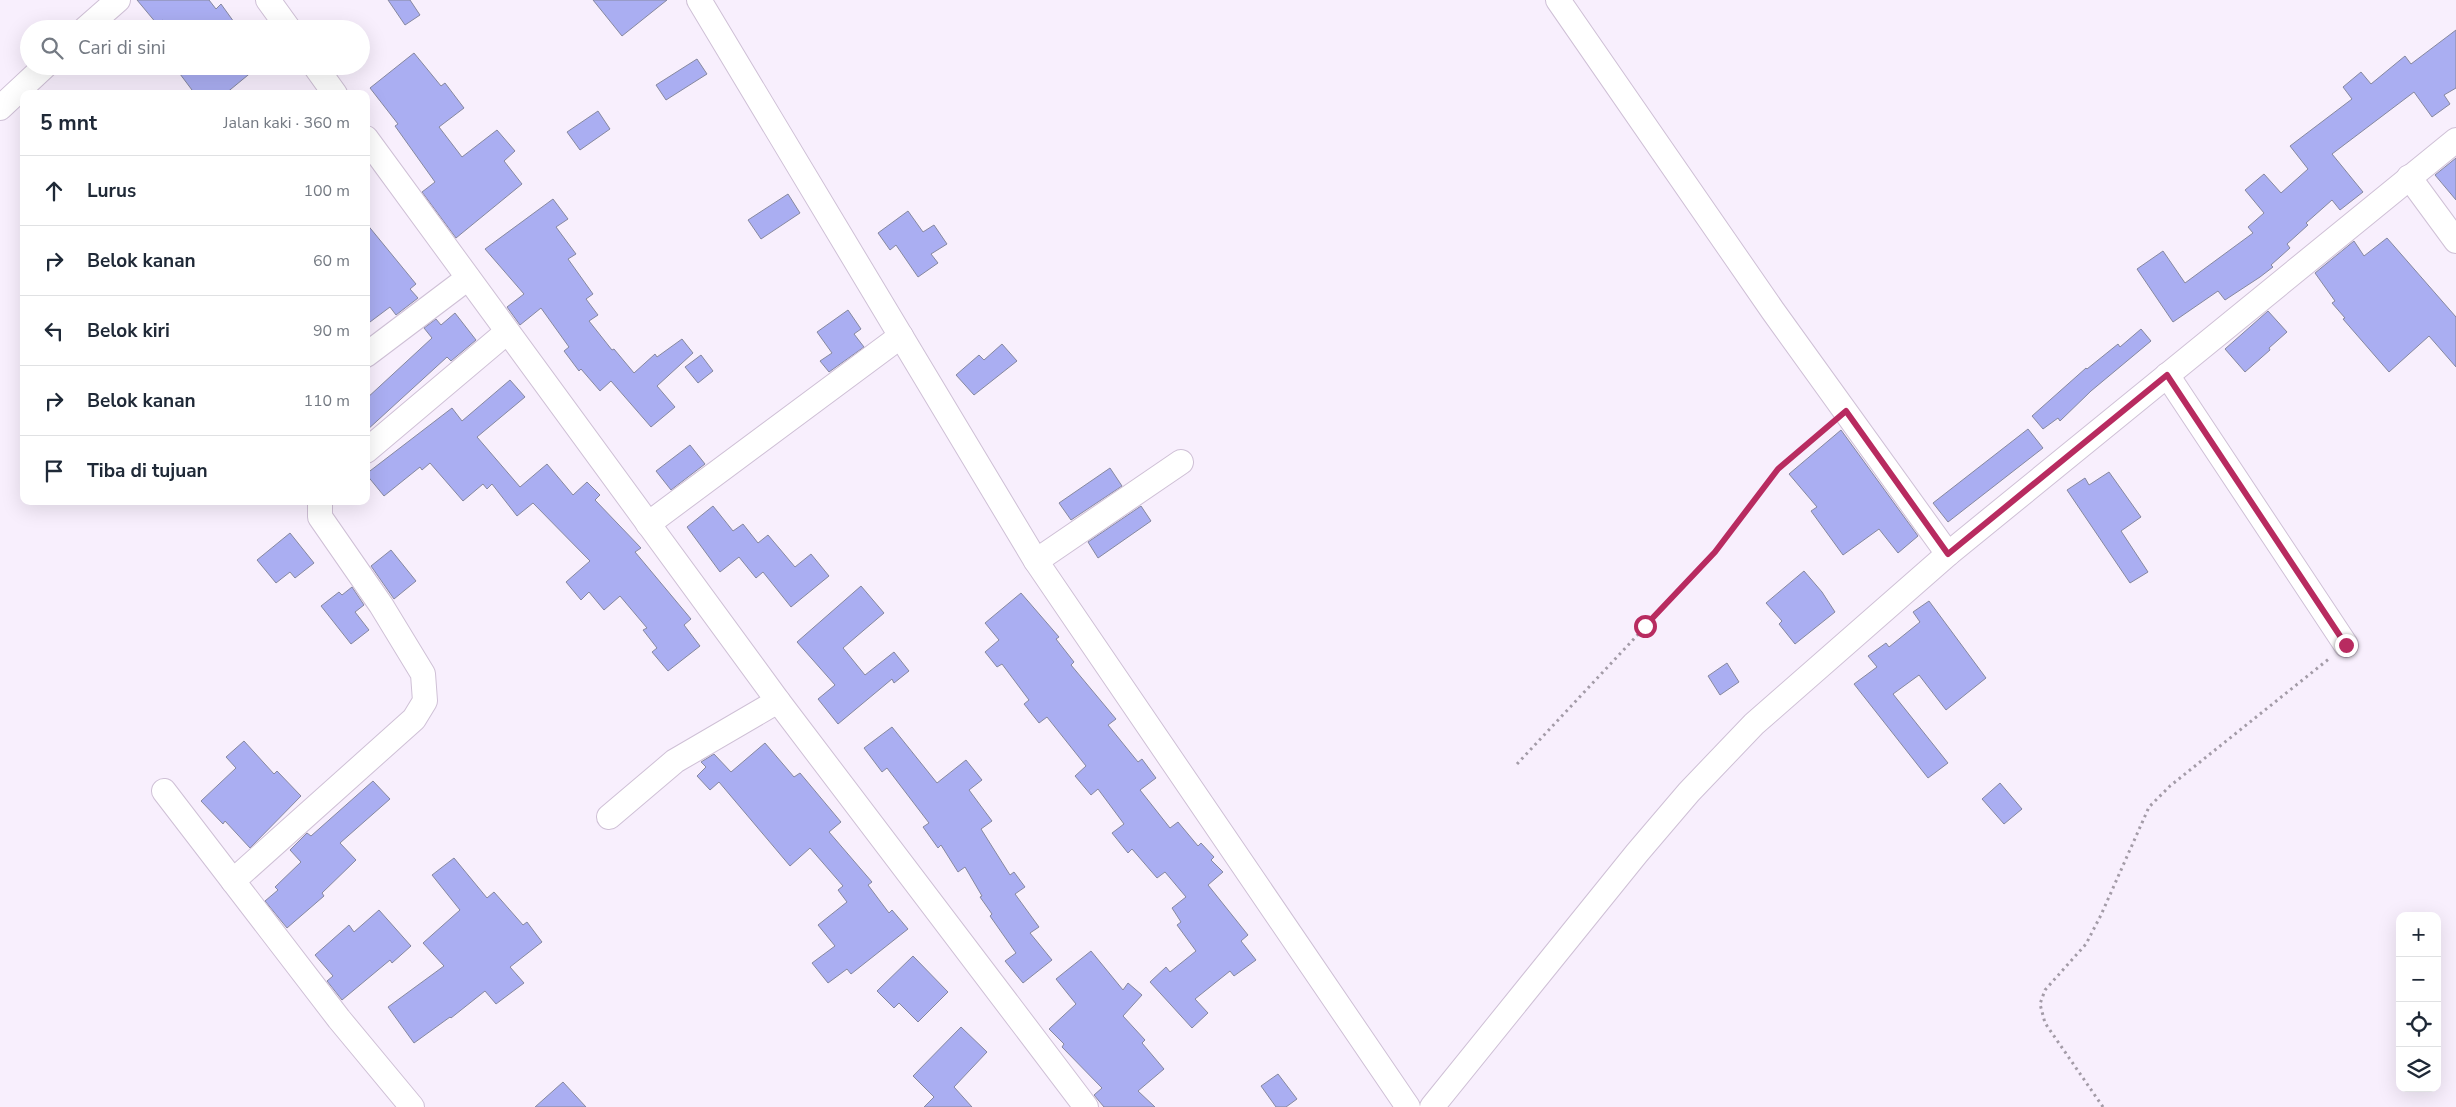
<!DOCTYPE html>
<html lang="id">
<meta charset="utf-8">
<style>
:root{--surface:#fff;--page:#f6f6f7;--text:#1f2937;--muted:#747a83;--line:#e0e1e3}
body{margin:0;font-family:"Nunito Sans",sans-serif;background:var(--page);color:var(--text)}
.controls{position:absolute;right:15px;bottom:15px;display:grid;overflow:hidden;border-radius:10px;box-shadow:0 5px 20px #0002}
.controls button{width:45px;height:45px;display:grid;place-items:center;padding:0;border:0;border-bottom:1px solid var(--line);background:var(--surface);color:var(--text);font:25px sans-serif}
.stop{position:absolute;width:15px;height:15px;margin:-11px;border:4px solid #b82b60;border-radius:50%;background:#fff}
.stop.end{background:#b82b60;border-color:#fff;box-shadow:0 1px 5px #0008}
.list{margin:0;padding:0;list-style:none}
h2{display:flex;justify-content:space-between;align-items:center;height:65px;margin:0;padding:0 20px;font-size:21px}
h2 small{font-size:16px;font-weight:400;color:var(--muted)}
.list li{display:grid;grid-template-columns:32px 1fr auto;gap:15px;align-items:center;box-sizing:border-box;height:70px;padding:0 20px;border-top:1px solid var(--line)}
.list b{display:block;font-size:19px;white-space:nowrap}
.list em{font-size:16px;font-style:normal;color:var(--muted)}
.icon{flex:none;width:28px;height:28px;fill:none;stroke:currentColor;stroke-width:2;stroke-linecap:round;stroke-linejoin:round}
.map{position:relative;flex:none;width:2456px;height:1107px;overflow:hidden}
.search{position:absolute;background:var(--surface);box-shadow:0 5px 20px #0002;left:20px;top:20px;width:350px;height:55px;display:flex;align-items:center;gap:12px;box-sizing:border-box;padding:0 18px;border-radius:28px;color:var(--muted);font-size:19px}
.panel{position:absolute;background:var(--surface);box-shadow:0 5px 20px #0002;left:20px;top:90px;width:350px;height:415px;border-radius:10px}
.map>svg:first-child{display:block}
</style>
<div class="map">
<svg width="2456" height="1107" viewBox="0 0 2456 1107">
<rect width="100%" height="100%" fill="#f8effd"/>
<g fill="#aaaef2" stroke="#86889f">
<polygon points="137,0 209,0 216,9 221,4 239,29 169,29 163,20 157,24"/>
<polygon points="388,0 410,0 420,15 405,25"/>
<polygon points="593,0 667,0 622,36"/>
<polygon points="2456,30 2456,88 2444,95 2450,104 2432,117 2414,92 2332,154 2363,192 2340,210 2332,200 2306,223 2308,225 2287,244 2290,248 2271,265 2273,267 2260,277 2225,300 2218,291 2173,322 2137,269 2163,251 2185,283 2253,233 2248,227 2264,213 2245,190 2264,174 2281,193 2308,169 2290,146 2352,99 2343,87 2361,72 2371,84 2405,56 2411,64"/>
<polygon points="414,53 441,86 445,83 464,108 439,127 462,157 497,130 515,151 504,161 522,184 456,238 422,192 435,182 395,126 398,124 370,88"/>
<polygon points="697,59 707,74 666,100 656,85"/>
<polygon points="174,66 259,66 225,94 195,94"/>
<polygon points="598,111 610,129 580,150 567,132"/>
<polygon points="2456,158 2456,200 2435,175"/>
<polygon points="788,194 800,213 761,239 748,220"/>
<polygon points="553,199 568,219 556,227 576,254 568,259 593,294 586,299 598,315 589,321 612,350 614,349 634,373 655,354 657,357 682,339 693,353 657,386 675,407 651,427 611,381 600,391 581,369 579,371 564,351 569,347 541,308 520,325 507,307 524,294 485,249"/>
<polygon points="908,211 923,232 934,225 947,244 931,254 938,263 918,277 896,245 890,250 878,233"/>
<polygon points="366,223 416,284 410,289 418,298 396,315 390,307 366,325"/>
<polygon points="2387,238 2456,317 2456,367 2429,336 2389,372 2343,319 2345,318 2332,303 2335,301 2315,273 2354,241 2364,256"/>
<polygon points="848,310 861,329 854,334 864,347 829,372 820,361 832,353 817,332"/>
<polygon points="2268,311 2287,332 2269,348 2270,350 2245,372 2225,349"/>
<polygon points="455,313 476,340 451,361 447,357 366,431 366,399 432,338 424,328 436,319 441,325"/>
<polygon points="2141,329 2151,341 2091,391 2060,421 2058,418 2043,429 2032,416 2086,368 2087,369 2118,344 2120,347"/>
<polygon points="1002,344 1017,361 974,395 956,375 979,355 984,360"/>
<polygon points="701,355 713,371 698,383 685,367"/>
<polygon points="510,380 525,397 477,437 520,487 547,464 573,495 587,482 600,495 595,500 641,548 635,552 691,619 684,625 700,646 668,671 652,652 657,648 643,630 647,628 620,596 604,610 589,592 581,600 566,582 590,561 533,503 517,516 492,484 487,489 483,484 463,501 430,463 422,470 420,467 384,496 366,474 452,408 462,421"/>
<polygon points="2028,429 2043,448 1948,522 1933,503"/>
<polygon points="1841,430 1918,536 1898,553 1879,529 1843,555 1811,511 1817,507 1789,474"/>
<polygon points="690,445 705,464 671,490 656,471"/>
<polygon points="1110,468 1122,486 1071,520 1059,503"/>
<polygon points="2109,472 2141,517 2121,531 2148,572 2130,583 2067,490 2085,478 2089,485"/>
<polygon points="713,506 733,531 743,524 758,543 768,535 795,567 811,554 829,576 791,607 763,572 756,578 739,557 720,572 687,527"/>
<polygon points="1141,506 1151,521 1098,558 1088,542"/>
<polygon points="290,533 314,563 295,578 290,572 276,583 257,560"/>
<polygon points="391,550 416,581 394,599 371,566"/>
<polygon points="1804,571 1822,592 1835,612 1795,644 1779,624 1782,621 1766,603"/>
<polygon points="861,586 884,613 843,648 865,675 894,652 909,671 894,683 892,679 838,724 818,699 835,685 797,642"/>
<polygon points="352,587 364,605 355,612 369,630 351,644 321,606 339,592 342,595"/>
<polygon points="1021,593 1059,637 1056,639 1074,662 1071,665 1116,719 1108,725 1138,762 1142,759 1156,778 1140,790 1170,828 1178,822 1198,846 1201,843 1214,857 1211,860 1223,872 1208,885 1248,935 1241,941 1256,960 1234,976 1230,971 1195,999 1208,1013 1192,1028 1150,982 1166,967 1170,972 1196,951 1177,925 1181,922 1172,908 1186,897 1165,872 1157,878 1132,849 1128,853 1112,833 1124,824 1098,789 1091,795 1075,776 1086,766 1047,717 1039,723 1024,704 1029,700 1002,664 997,667 985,652 999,640 985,623"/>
<polygon points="1929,601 1986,678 1946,710 1919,675 1893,694 1948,763 1928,778 1854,684 1877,667 1868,656 1886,643 1889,647 1920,622 1913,612"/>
<polygon points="1727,663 1739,682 1720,695 1708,676"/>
<polygon points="892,727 937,783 966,760 982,780 969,790 992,821 981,829 1010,875 1014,872 1025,887 1015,894 1039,927 1030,933 1052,960 1023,983 1005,961 1016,953 990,916 992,914 980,897 982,896 965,867 958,872 941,845 938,848 923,827 929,823 887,768 882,772 864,748"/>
<polygon points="244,741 274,774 277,771 301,796 250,848 225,821 223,824 201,801 236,768 226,757"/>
<polygon points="765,743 794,777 800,773 841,822 829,832 872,882 868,885 889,913 892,910 908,929 851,974 847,969 828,983 812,963 835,946 818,925 847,902 838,890 843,886 810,848 790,866 719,782 710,790 697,776 706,767 701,762 714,754 731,772"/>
<polygon points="373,781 390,799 340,843 356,860 322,893 324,896 287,928 265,901 278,890 275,887 301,862 290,850 307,833 311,836"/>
<polygon points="2000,783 2022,809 2004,824 1982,799"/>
<polygon points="454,858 487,898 494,892 523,925 527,922 542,942 510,967 524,983 496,1004 485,991 451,1018 450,1017 414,1043 388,1007 444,966 423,943 460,910 432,875"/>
<polygon points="379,910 411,946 392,963 390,960 342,1000 327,981 333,976 315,955 349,925 354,932"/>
<polygon points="1091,951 1123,990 1128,983 1142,995 1123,1016 1145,1040 1142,1043 1164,1069 1138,1091 1155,1107 1104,1107 1094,1095 1102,1088 1062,1047 1064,1044 1049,1029 1076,1004 1056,979"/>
<polygon points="913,956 948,992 918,1022 899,1003 894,1008 877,991"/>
<polygon points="961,1027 987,1052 954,1087 972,1107 924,1107 934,1097 913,1076"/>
<polygon points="1278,1074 1297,1099 1286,1107 1276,1107 1261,1086"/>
<polygon points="563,1082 586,1107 535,1107"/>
</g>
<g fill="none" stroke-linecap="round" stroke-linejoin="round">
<g stroke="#cfc0d6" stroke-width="26">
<g id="minor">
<polyline points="268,0 289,29"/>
<polyline points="699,0 1036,561 1408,1107"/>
<polyline points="1558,0 1773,311 1948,554"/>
<polyline points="85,29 118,0"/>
<polyline points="315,66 335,94"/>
<polyline points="0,108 45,66"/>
<polyline points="366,138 778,701 1086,1107"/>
<polyline points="2409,177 2456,241"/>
<polyline points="366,355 468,278"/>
<polyline points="2167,375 2346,645"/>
<polyline points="366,451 507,332"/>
<polyline points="648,524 901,336"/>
<polyline points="1036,561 1181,462"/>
<polyline points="164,791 339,1019 412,1107"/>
<polyline points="609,817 675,761 778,701"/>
<polyline points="233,881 414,719 425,701 423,674 381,605 320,517 320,501"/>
<polyline points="1432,1107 1637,853 1689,792 1754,724 1948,554 2456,140"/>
</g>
</g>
<g stroke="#a39ba7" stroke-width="3" stroke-dasharray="2.5 4" stroke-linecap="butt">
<polyline points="1517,764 1715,552 1779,469 1830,425"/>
<polyline points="2103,1107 2045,1023 2040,1004 2045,990 2086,944 2101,915 2149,807 2170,786 2330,658"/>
</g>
<use href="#minor" stroke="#fff" stroke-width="24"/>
</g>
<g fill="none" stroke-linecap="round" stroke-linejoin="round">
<polyline stroke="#b82b60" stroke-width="6" points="1645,626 1715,552 1778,469 1846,411 1948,554 2167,375 2346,645"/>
</g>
</svg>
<div class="controls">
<button>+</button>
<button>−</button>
<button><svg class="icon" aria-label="locate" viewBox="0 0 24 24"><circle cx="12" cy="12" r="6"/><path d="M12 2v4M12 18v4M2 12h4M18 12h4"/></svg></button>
<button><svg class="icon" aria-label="layers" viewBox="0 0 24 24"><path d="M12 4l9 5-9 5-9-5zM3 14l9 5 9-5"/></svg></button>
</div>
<div class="stop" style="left:1645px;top:626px"></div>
<div class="stop end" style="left:2346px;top:645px"></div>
<div class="search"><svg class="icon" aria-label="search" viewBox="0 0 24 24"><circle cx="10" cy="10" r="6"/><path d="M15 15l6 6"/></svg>Cari di sini</div>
<section class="panel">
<h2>5 mnt<small>Jalan kaki · 360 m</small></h2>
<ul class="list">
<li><svg class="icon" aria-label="ahead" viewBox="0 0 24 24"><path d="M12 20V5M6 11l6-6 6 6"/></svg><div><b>Lurus</b></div><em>100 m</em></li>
<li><svg class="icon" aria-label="right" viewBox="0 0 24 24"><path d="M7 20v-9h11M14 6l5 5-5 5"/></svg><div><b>Belok kanan</b></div><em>60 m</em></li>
<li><svg class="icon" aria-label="left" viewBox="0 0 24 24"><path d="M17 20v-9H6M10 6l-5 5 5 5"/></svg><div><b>Belok kiri</b></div><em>90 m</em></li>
<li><svg class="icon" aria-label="right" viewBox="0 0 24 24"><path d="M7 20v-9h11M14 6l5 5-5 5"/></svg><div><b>Belok kanan</b></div><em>110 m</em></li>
<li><svg class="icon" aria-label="arrive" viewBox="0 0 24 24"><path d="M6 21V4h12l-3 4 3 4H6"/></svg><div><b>Tiba di tujuan</b></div></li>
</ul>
</section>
</div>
